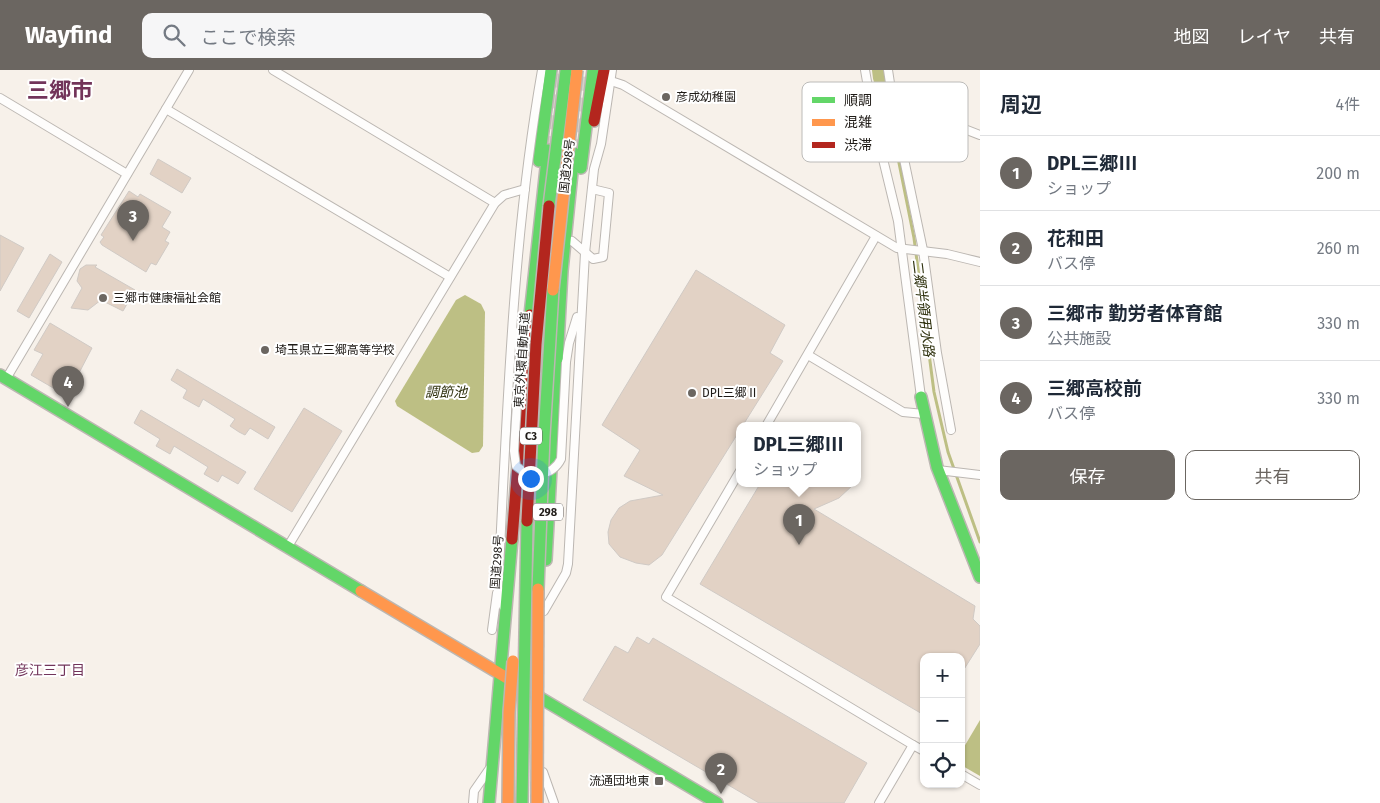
<!DOCTYPE html>
<html lang="ja">
<meta charset="utf-8">
<style>
:root{--surface:#fff;--page:#f6f6f7;--text:#1f2937;--muted:#747a83;--line:#e0e1e3;--accent:#6b6661}
body{margin:0;font-family:"Fira Sans","Noto Sans JP",sans-serif;background:var(--page);color:var(--text)}
.controls{position:absolute;right:15px;bottom:15px;display:grid;overflow:hidden;border-radius:10px;box-shadow:0 1px 4px #0004}
.controls button{width:45px;height:45px;display:grid;place-items:center;padding:0;border:0;border-bottom:1px solid var(--line);background:var(--surface);color:var(--text);font:25px sans-serif}
.you{position:absolute;left:530px;top:408px;width:18px;height:18px;margin:-12px;border:4px solid #fff;border-radius:50%;background:#1a73e8;box-shadow:0 0 0 8px #1a73e833}
.badge{display:grid;place-items:center;width:32px;height:32px;border-radius:50%;background:var(--accent);color:#fff;font-size:16px;font-weight:700}
.pin{position:absolute;translate:-50% -41px;filter:drop-shadow(0 1px 2px #0008)}
.pin::after{content:'';position:absolute;top:26px;width:18px;height:15px;background:inherit;clip-path:polygon(0 0,100% 0,50% 100%)}
.popup{position:absolute;left:736px;top:352px;width:125px;height:65px;box-sizing:border-box;display:grid;place-content:center;border-radius:10px;background:var(--surface);filter:drop-shadow(0 1px 4px #0005);font-size:16px;white-space:nowrap;color:var(--muted)}
.popup b{font-size:19px;color:var(--text)}
.popup::after{content:'';position:absolute;left:50%;top:100%;margin-left:-10px;border:10px solid transparent;border-top-color:var(--surface)}
.list{margin:0;padding:0;list-style:none}
h2{display:flex;justify-content:space-between;align-items:center;height:65px;margin:0;padding:0 20px;font-size:21px}
h2 small{font-size:16px;font-weight:400;color:var(--muted)}
.list li{display:grid;grid-template-columns:32px 1fr auto;gap:15px;align-items:center;box-sizing:border-box;height:75px;padding:0 20px;border-top:1px solid var(--line)}
.list b{display:block;font-size:19px;white-space:nowrap}
.list p{margin:0;font-size:16px;white-space:nowrap;color:var(--muted)}
.list em{font-size:16px;font-style:normal;color:var(--muted)}
.actions{display:flex;gap:10px;padding:15px 20px}
.actions a{flex:1;padding:11px 0;border:1px solid var(--accent);border-radius:10px;text-align:center;font-size:18px;color:var(--accent)}
.actions .main{background:var(--accent);color:#fff}
.icon{flex:none;width:28px;height:28px;fill:none;stroke:currentColor;stroke-width:2;stroke-linecap:round;stroke-linejoin:round}
.map{position:relative;flex:none;width:980px;height:733px;overflow:hidden}
header{display:flex;align-items:center;gap:30px;box-sizing:border-box;height:70px;padding:0 25px;background:var(--accent);color:#fff}
header strong{font-size:24px}
nav{display:flex;gap:28px;margin-inline-start:auto;font-size:18px}
.search{width:350px;height:45px;background:var(--page);display:flex;align-items:center;gap:12px;box-sizing:border-box;padding:0 18px;border-radius:10px;color:var(--muted);font-size:19px}
main{display:flex}
aside{flex:1;background:var(--surface)}
.map>svg:first-child{display:block}
</style>
<header>
<strong>Wayfind</strong>
<div class="search"><svg class="icon" aria-label="search" viewBox="0 0 24 24"><circle cx="10" cy="10" r="6"/><path d="M15 15l6 6"/></svg>ここで検索</div>
<nav><a>地図</a><a>レイヤ</a><a>共有</a></nav>
</header>
<main>
<div class="map">
<svg width="980" height="733" viewBox="0 0 980 733">
<rect width="100%" height="100%" fill="#f7f1ea"/>
<g fill="#bdbf84">
<polygon points="465,225 481,234 485,242 483,376 479,382 472,383 397,336 395,331 456,230"/>
<polygon points="980,650 980,706 961,695 961,682"/>
</g>
<g fill="none" stroke-linecap="round" stroke-linejoin="round">
<polyline stroke="#bdbf84" stroke-width="3" points="882,8 914,168 934,322 948,382 980,472"/>
<polyline stroke="#bdbf84" stroke-width="18" points="881,0 882,8"/>
</g>
<g fill="#e2d2c5" stroke="#d0cac5">
<polygon points="158,89 191,108 182,123 150,104"/>
<polygon points="129,121 138,127 140,124 171,142 162,157 170,162 165,171 169,173 156,195 151,193 146,202 102,175 100,172 104,167 101,165"/>
<polygon points="0,165 24,178 0,221"/>
<polygon points="50,184 62,192 29,248 17,241"/>
<polygon points="97,195 95,197 135,220 123,241 101,230 88,240 71,238 82,218 77,211 80,199 86,195"/>
<polygon points="696,200 785,255 770,283 783,291 662,485 649,495 636,493 620,487 609,474 608,462 611,450 619,438 630,431 663,425 624,406 640,380 602,355"/>
<polygon points="50,253 92,278 67,326 31,305 43,284 34,280"/>
<polygon points="177,299 275,357 268,369 250,358 245,365 239,362 230,356 235,349 203,329 199,337 183,328 187,320 171,310"/>
<polygon points="304,338 342,361 292,442 254,419"/>
<polygon points="141,340 246,402 238,414 222,405 218,412 204,404 208,397 174,376 170,384 156,376 160,369 134,353"/>
<polygon points="760,414 854,414 839,428 814,439 975,536 973,549 980,556 980,574 961,604 961,587 924,587 924,645 700,514"/>
<polygon points="637,567 649,574 653,568 867,693 844,733 759,733 583,630 615,576 628,583"/>
</g>
<g fill="none" stroke-linecap="round" stroke-linejoin="round">
<g stroke="#d7d1ca" stroke-width="14" stroke-dasharray="14 7" stroke-linecap="butt">
<polyline points="548,80 559,2"/>
<polyline points="574,83 585,0"/>
</g>
<g stroke="#bcb7b2" stroke-width="10">
<g id="street">
<polyline points="273,0 495,133"/>
<polyline points="865,0 874,52 898,151 921,327"/>
<polyline points="888,0 895,46 923,180 937,283 951,360"/>
<polyline points="611,11 623,15 897,178 947,184 980,192"/>
<polyline points="0,28 127,104"/>
<polyline points="166,39 450,207"/>
<polyline points="895,46 931,46 980,65"/>
<polyline points="572,171 593,189 603,187 609,123 592,119"/>
<polyline points="513,261 518,271 520,285"/>
<polyline points="808,285 903,342 924,344"/>
<polyline points="566,292 569,273 577,247"/>
<polyline points="6,309 189,0"/>
<polyline points="766,356 876,166"/>
<polyline points="938,400 980,405"/>
<polyline points="740,401 666,527 913,675"/>
<polyline points="287,478 495,133 504,125 525,119"/>
<path d="M503,536L498,519C507,346 512,171 542,0"/>
<polyline points="544,541 566,503 568,494 585,183 594,99 601,74 612,0"/>
<polyline points="492,560 497,523"/>
<polyline points="543,702 554,733"/>
<polyline points="961,704 980,715"/>
<polyline points="473,733 474,721 490,698"/>
<polyline points="879,733 913,675 924,681"/>
</g>
</g>
<g stroke="#bcb7b2" stroke-width="14">
<g id="fast">
<polyline points="539,91 551,0"/>
<polyline points="581,98 593,0"/>
<polyline points="530,245 548,80"/>
<polyline points="0,305 361,521"/>
<polyline points="921,327 937,397 980,507"/>
<polyline points="546,490 562,201 574,83"/>
<polyline points="532,623 717,733"/>
<polyline points="489,733 512,469"/>
</g>
</g>
<g stroke="#bcb7b2" stroke-width="14">
<polyline id="slow" points="361,521 507,608"/>
</g>
<g stroke="#bcb7b2" stroke-width="14">
<g id="jam">
<polyline points="594,51 604,0"/>
<polyline points="512,469 530,245"/>
</g>
</g>
<use href="#street" stroke="#fefdfc" stroke-width="8"/>
<use href="#fast" stroke="#63d668" stroke-width="11"/>
<use href="#slow" stroke="#ff974d" stroke-width="11"/>
<use href="#jam" stroke="#b3261e" stroke-width="11"/>
<g stroke="#bcb7b2" stroke-width="10" stroke-linecap="butt">
<path id="street-bridge" d="M520,285L514,381L516,396C530,408 552,407 561,389L566,292"/>
</g>
<g stroke="#bcb7b2" stroke-width="14" stroke-linecap="butt">
<g id="fast-bridge">
<polyline points="549,136 566,0"/>
<polyline points="538,519 544,366 553,220"/>
<polyline points="522,733 527,451"/>
</g>
</g>
<g stroke="#bcb7b2" stroke-width="14" stroke-linecap="butt">
<g id="slow-bridge">
<polyline points="553,220 577,0"/>
<polyline points="508,733 509,643 513,591"/>
<polyline points="537,733 538,519"/>
</g>
</g>
<g stroke="#bcb7b2" stroke-width="14" stroke-linecap="butt">
<polyline id="jam-bridge" points="527,451 536,274 549,136"/>
</g>
<use href="#street-bridge" stroke="#fefdfc" stroke-width="8"/>
<use href="#fast-bridge" stroke="#63d668" stroke-width="11"/>
<use href="#slow-bridge" stroke="#ff974d" stroke-width="11"/>
<use href="#jam-bridge" stroke="#b3261e" stroke-width="11"/>
</g>
<g fill="#6b6661" stroke="#fff" stroke-width="2">
<circle cx="666" cy="27" r="5"/>
<circle cx="103" cy="228" r="5"/>
<circle cx="265" cy="280" r="5"/>
<circle cx="692" cy="323" r="5"/>
<rect x="654" y="706" width="10" height="10" rx="2.5"/>
</g>
<g text-anchor="middle" dominant-baseline="central" stroke-width="4" stroke-linejoin="round" paint-order="stroke">
<g fill="#fff" stroke="#625f5d" stroke-width="1">
<rect x="520" y="357.5" width="22" height="17" rx="4"/>
<rect x="533" y="433.5" width="30" height="17" rx="4"/>
</g>
<g font-size="11" font-weight="bold" fill="#1f1b17">
<text x="531" y="366">C3</text>
<text x="548" y="442">298</text>
</g>
<g font-size="12" fill="#1f1b17" stroke="#fff" text-anchor="start">
<text x="676" y="27">彦成幼稚園</text>
<text x="113" y="228">三郷市健康福祉会館</text>
<text x="275" y="280">埼玉県立三郷高等学校</text>
<text x="702" y="323">DPL三郷Ⅱ</text>
<text x="649" y="711" text-anchor="end">流通団地東</text>
</g>
<g font-size="12" fill="#1f1b17" stroke="#fff">
<text transform="translate(567 96) rotate(-83)">国道298号</text>
<text transform="translate(522 290) rotate(-86)">東京外環自動車道</text>
<text transform="translate(497 492) rotate(-86)">国道298号</text>
</g>
<g font-size="14" font-style="italic" fill="#313310" stroke="#fff">
<text transform="translate(923 238) rotate(83)">二郷半領用水路</text>
<text x="446" y="322">調節池</text>
</g>
<g font-size="14" fill="#72345a" stroke="#fff">
<text x="50" y="600">彦江三丁目</text>
</g>
<g font-size="22" font-weight="bold" fill="#72345a" stroke="#fff">
<text x="60" y="20">三郷市</text>
</g>
</g>
<rect x="802" y="12" width="166" height="80" rx="8" fill="#fff" stroke="#bcbbb9" stroke-width="1"/>
<rect x="812" y="27" width="23" height="6" fill="#63d668"/>
<rect x="812" y="49" width="23" height="7" fill="#ff974d"/>
<rect x="812" y="72" width="23" height="6" fill="#b3261e"/>
<g font-size="14" fill="#1f1b17">
<text x="844" y="35">順調</text>
<text x="844" y="57">混雑</text>
<text x="844" y="80">渋滞</text>
</g>
</svg>
<div class="controls">
<button>+</button>
<button>−</button>
<button><svg class="icon" aria-label="locate" viewBox="0 0 24 24"><circle cx="12" cy="12" r="6"/><path d="M12 2v4M12 18v4M2 12h4M18 12h4"/></svg></button>
</div>
<div class="you"></div>
<div class="pin badge" style="left:799px;top:475px">1</div>
<div class="popup"><b>DPL三郷Ⅲ</b>ショップ</div>
<div class="pin badge" style="left:721px;top:724px">2</div>
<div class="pin badge" style="left:133px;top:171px">3</div>
<div class="pin badge" style="left:68px;top:337px">4</div>
</div>
<aside>
<h2>周辺<small>4件</small></h2>
<ul class="list">
<li><span class="badge">1</span><div><b>DPL三郷Ⅲ</b><p>ショップ</p></div><em>200 m</em></li>
<li><span class="badge">2</span><div><b>花和田</b><p>バス停</p></div><em>260 m</em></li>
<li><span class="badge">3</span><div><b>三郷市 勤労者体育館</b><p>公共施設</p></div><em>330 m</em></li>
<li><span class="badge">4</span><div><b>三郷高校前</b><p>バス停</p></div><em>330 m</em></li>
</ul>
<div class="actions"><a class="main">保存</a><a>共有</a></div>
</aside>
</main>
